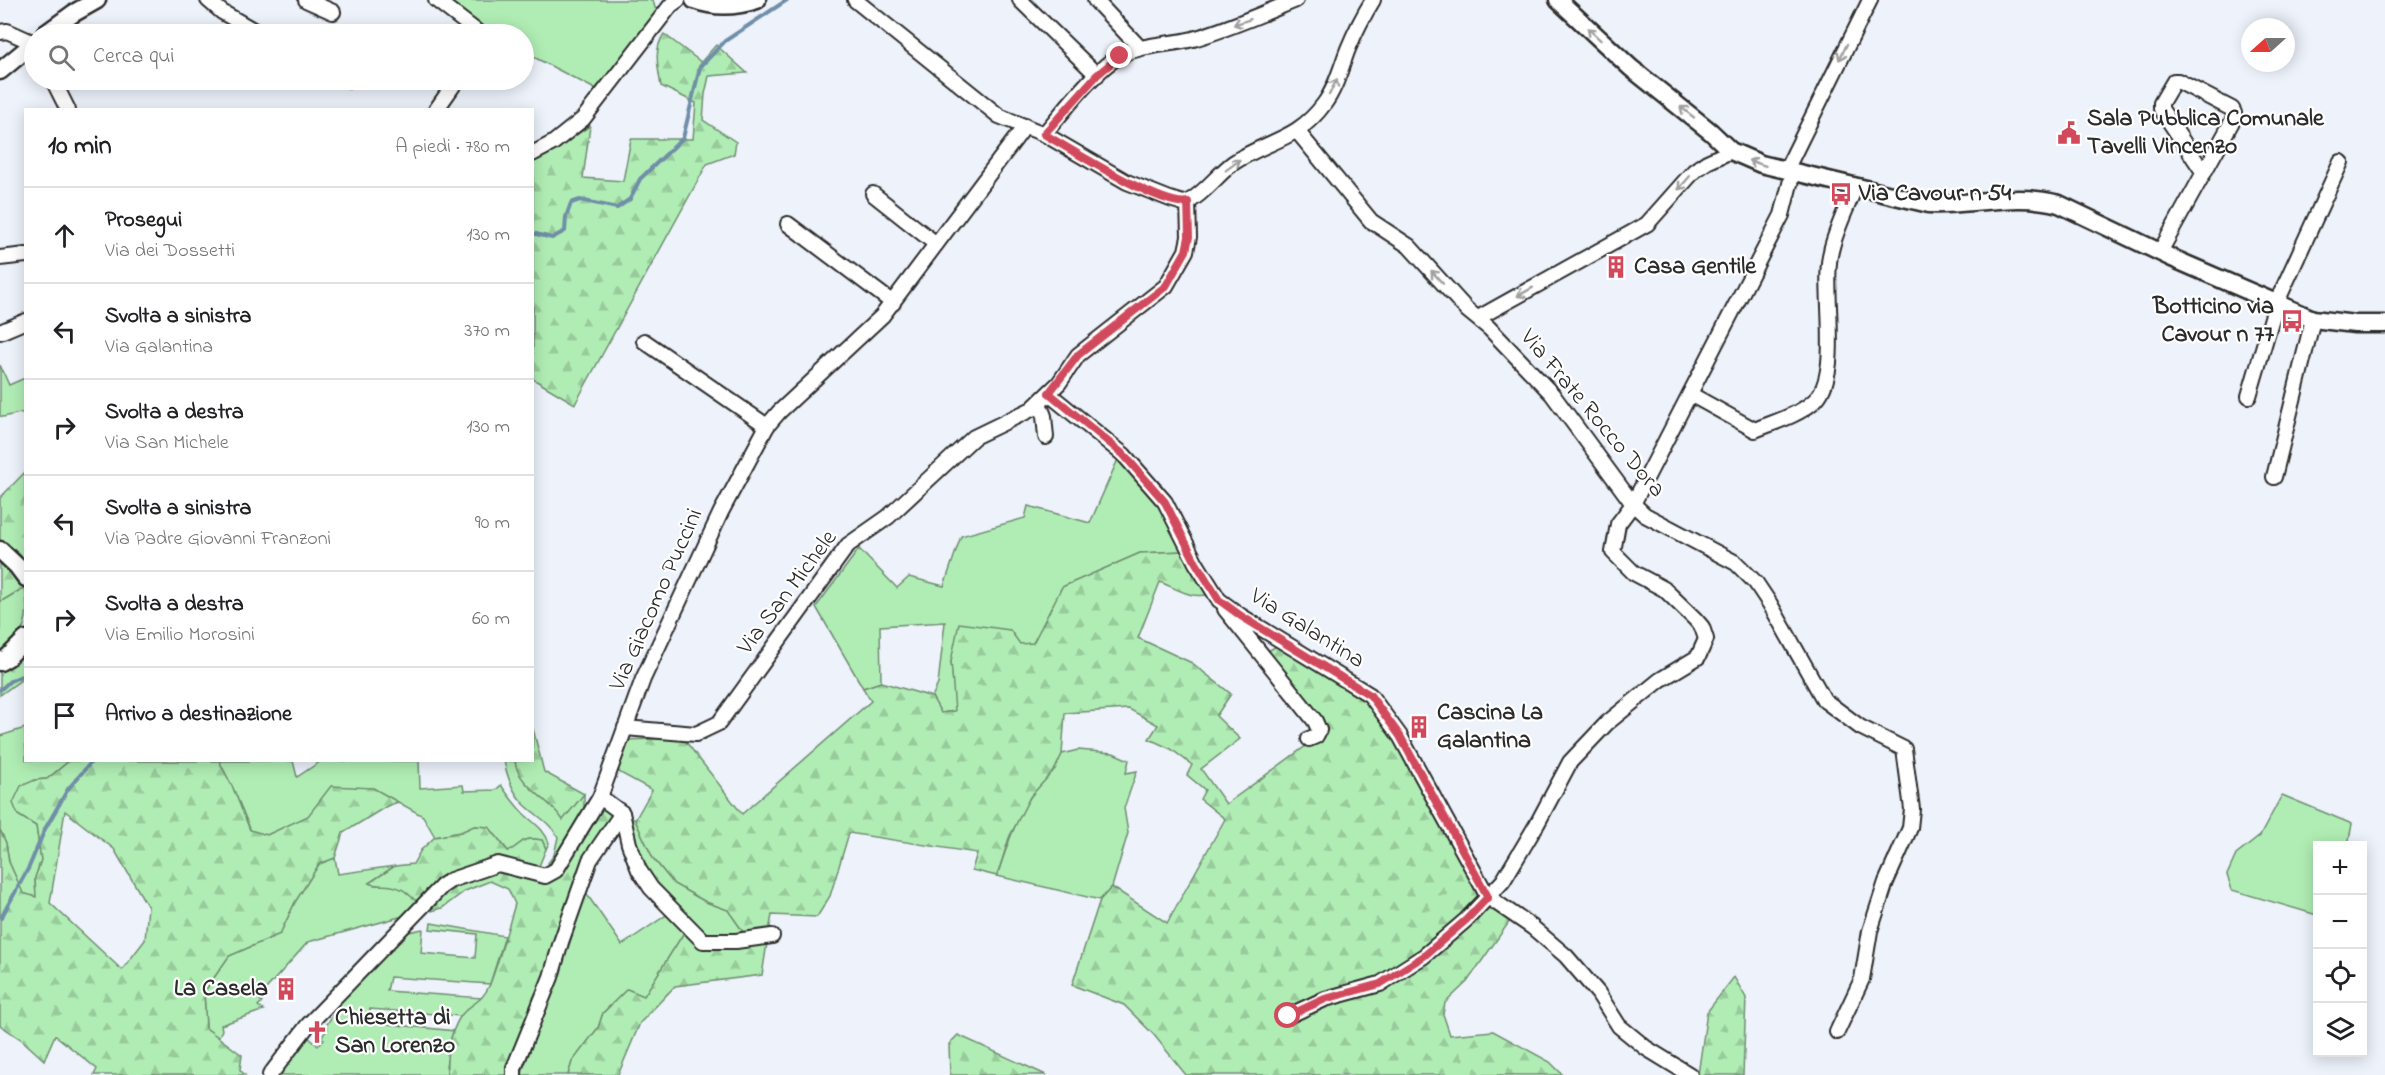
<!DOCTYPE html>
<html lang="it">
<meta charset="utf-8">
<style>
:root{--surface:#fff;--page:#f6f6f6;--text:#202124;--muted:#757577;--line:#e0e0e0}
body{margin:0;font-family:"Indie Flower",sans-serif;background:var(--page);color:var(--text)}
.controls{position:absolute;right:18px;bottom:18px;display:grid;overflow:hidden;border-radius:0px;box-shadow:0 3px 15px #0003}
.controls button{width:54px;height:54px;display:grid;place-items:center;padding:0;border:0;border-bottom:2px solid var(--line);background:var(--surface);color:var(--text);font:30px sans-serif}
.compass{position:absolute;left:2241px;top:18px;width:54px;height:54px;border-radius:50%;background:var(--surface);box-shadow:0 3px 15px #0003;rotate:249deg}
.stop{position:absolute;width:18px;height:18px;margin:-14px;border:4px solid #d1495b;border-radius:50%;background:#fff}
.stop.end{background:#d1495b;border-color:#fff;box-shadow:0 2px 6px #0008}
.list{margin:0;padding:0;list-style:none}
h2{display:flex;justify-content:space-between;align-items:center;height:78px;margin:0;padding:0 24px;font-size:26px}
h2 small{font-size:20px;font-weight:400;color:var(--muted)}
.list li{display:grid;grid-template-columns:39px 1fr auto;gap:18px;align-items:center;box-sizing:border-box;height:96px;padding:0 24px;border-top:2px solid var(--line)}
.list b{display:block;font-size:22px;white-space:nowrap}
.list p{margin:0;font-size:20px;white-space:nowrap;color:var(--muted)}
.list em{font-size:20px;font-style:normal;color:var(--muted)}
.icon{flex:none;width:33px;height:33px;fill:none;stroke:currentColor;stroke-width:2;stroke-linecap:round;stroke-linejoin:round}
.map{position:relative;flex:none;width:2385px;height:1075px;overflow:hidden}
.search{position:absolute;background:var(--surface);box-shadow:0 3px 15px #0003;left:24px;top:24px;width:510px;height:66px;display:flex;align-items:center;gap:15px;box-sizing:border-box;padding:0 21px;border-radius:33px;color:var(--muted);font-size:22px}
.panel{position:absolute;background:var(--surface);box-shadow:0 3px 15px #0003;left:24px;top:108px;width:510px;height:654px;border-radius:0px}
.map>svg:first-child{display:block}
</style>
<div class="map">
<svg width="2385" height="1075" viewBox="0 0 2385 1075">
<defs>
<pattern id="forest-firs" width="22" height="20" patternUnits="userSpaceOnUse" patternTransform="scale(1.5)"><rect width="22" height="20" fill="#b0edb4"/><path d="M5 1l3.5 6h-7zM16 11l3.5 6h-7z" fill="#98cb9b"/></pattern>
</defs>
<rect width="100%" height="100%" fill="#edf2fb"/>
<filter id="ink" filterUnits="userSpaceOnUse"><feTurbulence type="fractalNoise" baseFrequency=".0167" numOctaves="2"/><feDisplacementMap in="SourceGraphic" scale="12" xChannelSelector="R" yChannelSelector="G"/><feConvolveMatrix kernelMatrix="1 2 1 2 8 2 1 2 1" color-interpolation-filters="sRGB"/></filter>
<g filter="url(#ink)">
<g fill="#b0edb4" stroke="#6e8c70" stroke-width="1.5">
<polygon points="446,0 653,0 655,8 662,12 605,83 601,83 595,89 524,52 524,34 490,34 478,28"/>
<polygon points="0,365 9,385 25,378 25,412 3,417 0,416"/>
<polygon points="1119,457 1162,507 1184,551 1140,553 1062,587 1034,643 951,661 956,711 941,713 932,697 938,684 945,622 880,626 881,682 863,688 816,607 859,549 897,588 909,577 944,586 961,536 1025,518 1028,506 1090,523"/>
<path d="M25,587C30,619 26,634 0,654V602Z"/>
<polygon points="25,728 26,760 69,761 47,779 35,780 18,815 36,826 41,860 35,878 36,897 23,894 9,862 6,843 0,830 0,736"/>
<path d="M1078,750L1113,753L1129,760L1126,773L1137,771L1124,808L1128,833L1112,887L1100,900L997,876C1006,849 1014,823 1029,799C1039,783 1053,771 1062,754Z"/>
<path d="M219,761H293L297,777L321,761H419L420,788L463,785L464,791L496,790L501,785C508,795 515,805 523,813C533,823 544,828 549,843L546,849L542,840C518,836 524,845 508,851L489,827L475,826L461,832L435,837L423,816L373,788L267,835L251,831L233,788Z"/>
<path d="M504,761H515C518,786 550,799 563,819L584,794V815L551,866L548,863L554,855L558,837C550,822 535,815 524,804C512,792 507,776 504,761Z"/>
<polygon points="2282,795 2352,824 2348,845 2318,846 2317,915 2232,890 2227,875 2236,855 2260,836"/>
<polygon points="625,813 635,820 653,858 674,884 706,902 728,910 744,933 706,934 691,925 658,889 644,869"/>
<path d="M335,858L338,874L395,866L369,883C377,887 381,884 389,885C402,886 410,894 419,903L407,915L308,942L258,998L262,1002L258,1006L264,1010L221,1025L222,1030L218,1038L206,1028L204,992L229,956L280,934L295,902L319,864Z"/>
<polygon points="586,893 622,945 668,914 685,931 644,997 627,990 603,1013 598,1028 572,1062 568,1075 522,1075 523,1069 559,975"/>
<polygon points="431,923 505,936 490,984 390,977 387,991 483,998 461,1016 370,1009 368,1022 455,1031 446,1065 448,1075 275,1075 307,1036 318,1046 324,1039 321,1037 328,1029 326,1026 343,998 404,933 423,929 421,953 475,958 477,934 430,929"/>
</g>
<g fill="url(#forest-firs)" stroke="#6e8c70" stroke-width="1.5" fill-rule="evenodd">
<path d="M664,34L701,62L716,45L747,73L709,76L705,94L703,120L736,142L734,154L707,164L575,404L533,379V162L590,126L583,178L623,181L631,139H693L696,103L661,86C658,68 653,50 664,34Z"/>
<polygon points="25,472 25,565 0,545 0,498"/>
<path d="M1184,551L1209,594C1193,600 1175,588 1160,582L1138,638L1192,663L1231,694L1216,716L1240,739L1201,769L1226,804L1310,743L1325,737L1324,724L1263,654L1283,642L1365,700L1395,742L1480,893L1512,918L1467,982L1445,1003L1443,1014L1450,1035L1493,1031L1550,1062L1563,1075H1186L1154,1035L1124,1005L1072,985L1100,900L1112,887L1167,923L1225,819L1200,799L1205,790L1187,775L1192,765L1171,749L1149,739L1158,725L1129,709L1065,713L1062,754L1055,769L1030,797L1009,838L997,876L972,870L977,853L849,833L830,896L817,917L772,915L769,931L744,933L728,910L706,902L674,884L653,858L635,820L652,790L613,769L625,740L683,738L742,814L871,701L863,688L881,682L932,697L941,713L955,711L951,661L959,623L1010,630L1020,644L1033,643L1062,587L1140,553Z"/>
<polygon points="0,558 16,573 25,587 0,602"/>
<polygon points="25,647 25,677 0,695 0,671"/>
<path d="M533,729L544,772L584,794L563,820C550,799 518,786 515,761L532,760Z"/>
<path d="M69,761H219L233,788L250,830L267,835L308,816L331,786L373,788L398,802L387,806L343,833L335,858L319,864L295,902L280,934L229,956L204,992L206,1028L242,1055L240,1070L245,1075H94L97,1069L55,1035L44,1060L22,1040L0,1025V830L6,843L9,862L23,893L36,897L35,878L41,860L36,826L18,815L13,803L21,786L35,780L47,779ZM65,811L114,849L148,907L145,940L122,970L50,903Z"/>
<path d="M605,804L618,814L596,860L559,975L523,1069L522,1075H448C444,1059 451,1031 460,1017C469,1003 482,1004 490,984C500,958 507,931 515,904L508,889L490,881L465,891L442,908L432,911C427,905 422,906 416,901C408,894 404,888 392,886C383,884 377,887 369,883L395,866L413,864L421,850L435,837L461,832L474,826L489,827L508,851C524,845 518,836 542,840L546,849L539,866L523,867L556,877Z"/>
<polygon points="685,931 701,947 767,943 762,975 675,986 640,1023 618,1075 568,1075 572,1062 598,1028 603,1013 627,989 644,996"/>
<polygon points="1734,977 1746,998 1743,1075 1698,1075 1707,1012"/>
<polygon points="958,1035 1046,1075 950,1075 949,1044"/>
</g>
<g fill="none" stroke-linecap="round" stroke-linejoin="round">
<g stroke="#708ea8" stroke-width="4">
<polyline points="532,233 552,238 565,231 566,217 571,203 580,200 617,208 630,199 640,179 683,138 700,67 725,41 787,0"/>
<polyline points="0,690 10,681 26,674"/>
<polyline points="1,918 29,867 45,829 68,789 93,760"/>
</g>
<g stroke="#2b2b2b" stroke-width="18">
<g id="minor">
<polyline points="208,0 222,12 260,34"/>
<polyline points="306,0 333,12"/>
<polyline points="436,0 480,34"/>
<polyline points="855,0 999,116 1044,134 1127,182 1170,199 1183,203 1188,202"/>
<polyline points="1020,0 1097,75"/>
<polyline points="1095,0 1140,48"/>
<polyline points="0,32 7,31 34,43"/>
<polyline points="53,80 68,110"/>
<polyline points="350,80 352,80"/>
<polyline points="436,110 457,80"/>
<polyline points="1297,131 1371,221 1409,246 1467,310 1489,328 1552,394 1633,504 1645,515 1736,563 1756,583 1770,604 1824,700 1860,727 1904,749 1912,809 1910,828 1886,882 1870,931 1862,979 1837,1032"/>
<path d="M1044,134C1064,111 1095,69 1121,55C1144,44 1169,45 1193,39C1228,29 1262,14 1296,0"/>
<polyline points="532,154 553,143 583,119 671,5 678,0"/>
<polyline points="1786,170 1870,0"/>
<polyline points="873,194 936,244"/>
<path d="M1188,202C1205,193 1217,175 1233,163C1267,140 1297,141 1324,104C1336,88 1341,67 1348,49C1355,32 1363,16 1373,0"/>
<polyline points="788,224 893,303"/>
<polyline points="2160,252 2234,118 2234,113 2232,109 2178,81 2174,81 2161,103 2161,109 2204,173"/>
<polyline points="0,258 26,255"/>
<polyline points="1478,318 1647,224 1694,171 1707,162 1731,151"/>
<polyline points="0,332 26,321"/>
<polyline points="644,341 767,426"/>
<polyline points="1049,394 1124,455 1165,502 1196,563 1219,600 1241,616 1370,695 1400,736 1488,897 1532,927 1566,956 1598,993 1619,1026 1646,1048 1690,1075"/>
<path d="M1690,394L1755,430C1774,422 1797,416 1813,402C1844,377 1821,289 1831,251C1836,229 1847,208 1855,187"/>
<polyline points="2249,396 2276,304 2341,162"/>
<polyline points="1039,403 1044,416 1046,437"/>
<polyline points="2274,477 2313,319"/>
<polyline points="1225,609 1315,721 1319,730 1316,736 1309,739"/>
<polyline points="625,728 696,734 719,723 848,545 888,517 974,437 1032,409 1059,383 1078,355 1166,286 1186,251 1189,237 1188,202"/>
<polyline points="600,797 622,813 629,844 639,870 651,888 703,941 736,941 772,936"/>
<polyline points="1288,1016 1325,999 1380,984 1424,956 1466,920 1503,881 1537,824 1570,762 1607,723 1660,680 1698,657 1706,639 1702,627 1695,619 1664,589 1634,573 1613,552 1618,524 1633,504 1782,215 1793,172"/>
<polyline points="270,1075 308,1025 442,886 451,880 498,864 545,876 556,870 600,797 643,679 721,512 767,426 779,412 882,316 1025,126"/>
<polyline points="514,1075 514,1068 551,977 561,942 590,860 622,813"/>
</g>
</g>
<g stroke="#2b2b2b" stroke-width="21">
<g id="tertiary">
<path d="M694,0C715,8 736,7 757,0"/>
<path d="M1558,0L1631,68L1711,132L1731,151L1761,164L1929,204C1973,206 2015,192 2059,204L2172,258L2313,319L2355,324H2385"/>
<polyline points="45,34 74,13 97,0"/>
<polyline points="0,71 34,43"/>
<polyline points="0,550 17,566 26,578"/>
<polyline points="0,662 7,658 26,639"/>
</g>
</g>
<use href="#minor" stroke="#fff" stroke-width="14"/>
<use href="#tertiary" stroke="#fff" stroke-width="16"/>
</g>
<defs><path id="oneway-shaft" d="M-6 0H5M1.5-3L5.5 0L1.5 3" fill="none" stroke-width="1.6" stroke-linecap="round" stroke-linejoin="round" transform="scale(1.5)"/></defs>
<g stroke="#a0a0a0">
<use href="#oneway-shaft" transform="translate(1242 22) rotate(161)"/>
<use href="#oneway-shaft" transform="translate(1594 34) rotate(-137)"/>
<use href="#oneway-shaft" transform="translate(1843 52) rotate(117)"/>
<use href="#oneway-shaft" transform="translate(1333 87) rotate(-64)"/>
<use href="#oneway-shaft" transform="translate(1687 112) rotate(-142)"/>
<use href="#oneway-shaft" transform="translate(1757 163) rotate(-162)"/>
<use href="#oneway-shaft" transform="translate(1233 165) rotate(-37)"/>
<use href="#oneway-shaft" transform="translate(1684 183) rotate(131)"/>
<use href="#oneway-shaft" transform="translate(1437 277) rotate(-132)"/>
<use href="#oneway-shaft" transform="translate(1525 292) rotate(151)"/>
</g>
</g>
<g fill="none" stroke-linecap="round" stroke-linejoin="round" filter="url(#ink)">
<path stroke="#d1495b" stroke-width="8" d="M1120,56L1097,75L1044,134C1070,149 1163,208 1188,202L1189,237L1186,251L1166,286L1078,355L1049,393L1124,455L1165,502L1196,563L1219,600L1241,616L1370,695L1400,736L1488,897L1466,920L1424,956L1380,984L1325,999L1288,1016"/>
</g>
<defs>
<g id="civic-bare" transform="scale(1.8)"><path d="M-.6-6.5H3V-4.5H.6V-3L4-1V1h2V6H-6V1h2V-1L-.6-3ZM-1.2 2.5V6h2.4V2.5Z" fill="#d1495b" stroke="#fff" stroke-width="2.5" paint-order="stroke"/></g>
<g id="bus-bare" transform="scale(1.8)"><path d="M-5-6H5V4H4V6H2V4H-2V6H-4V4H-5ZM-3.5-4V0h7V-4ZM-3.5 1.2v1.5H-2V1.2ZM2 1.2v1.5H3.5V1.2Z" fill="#d1495b" stroke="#fff" stroke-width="2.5" paint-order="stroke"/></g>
<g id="building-bare" transform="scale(1.8)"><path d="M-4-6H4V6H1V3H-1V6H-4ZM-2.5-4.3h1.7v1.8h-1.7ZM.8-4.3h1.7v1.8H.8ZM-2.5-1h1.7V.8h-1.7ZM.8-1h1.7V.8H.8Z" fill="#d1495b" stroke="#fff" stroke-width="2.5" paint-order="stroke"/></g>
<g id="church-bare" transform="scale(1.8)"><path d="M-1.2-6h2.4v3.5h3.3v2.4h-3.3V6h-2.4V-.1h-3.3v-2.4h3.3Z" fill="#d1495b" stroke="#fff" stroke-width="2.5" paint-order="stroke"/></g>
</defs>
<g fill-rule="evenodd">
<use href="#civic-bare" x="2069" y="133"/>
<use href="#bus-bare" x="1841" y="194"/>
<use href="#building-bare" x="1616" y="267"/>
<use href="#bus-bare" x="2292" y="321"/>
<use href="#building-bare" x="1419" y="727"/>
<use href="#building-bare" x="286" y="989"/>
<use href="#church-bare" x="317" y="1032"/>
</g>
<g text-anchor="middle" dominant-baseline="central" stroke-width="4.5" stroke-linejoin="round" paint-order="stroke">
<g font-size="24" font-weight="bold" fill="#2b2b2b" stroke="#fff" text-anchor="start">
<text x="2087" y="119">Sala Pubblica Comunale<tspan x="2087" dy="28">Tavelli Vincenzo</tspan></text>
<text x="1859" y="194">Via Cavour n 54</text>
<text x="1634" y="267">Casa Gentile</text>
<text x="2274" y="307" text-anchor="end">Botticino via<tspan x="2274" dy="28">Cavour n 77</tspan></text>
<text x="1437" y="713">Cascina La<tspan x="1437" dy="28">Galantina</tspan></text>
<text x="268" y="989" text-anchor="end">La Casela</text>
<text x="335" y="1018">Chiesetta di<tspan x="335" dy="28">San Lorenzo</tspan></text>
</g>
<g font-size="24" fill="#2b2b2b" stroke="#fff">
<text transform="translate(1592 414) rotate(50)">Via Frate Rocco Dora</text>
<text transform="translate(788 593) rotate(-53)">Via San Michele</text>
<text transform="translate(657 600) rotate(-66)">Via Giacomo Puccini</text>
<text transform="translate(1307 629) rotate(32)">Via Galantina</text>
</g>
</g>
</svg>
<div class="controls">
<button>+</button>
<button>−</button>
<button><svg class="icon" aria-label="locate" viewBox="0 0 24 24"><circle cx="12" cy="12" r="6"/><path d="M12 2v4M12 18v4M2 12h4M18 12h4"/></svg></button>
<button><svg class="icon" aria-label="layers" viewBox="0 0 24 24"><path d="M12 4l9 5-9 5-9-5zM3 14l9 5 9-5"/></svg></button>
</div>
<svg class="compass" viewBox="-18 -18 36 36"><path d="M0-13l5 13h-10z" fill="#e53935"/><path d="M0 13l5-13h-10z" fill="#757577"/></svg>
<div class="stop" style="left:1288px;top:1016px"></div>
<div class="stop end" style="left:1120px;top:56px"></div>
<div class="search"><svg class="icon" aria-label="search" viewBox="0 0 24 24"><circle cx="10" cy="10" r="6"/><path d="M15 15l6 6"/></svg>Cerca qui</div>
<section class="panel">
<h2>10 min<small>A piedi · 780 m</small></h2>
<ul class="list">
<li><svg class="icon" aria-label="ahead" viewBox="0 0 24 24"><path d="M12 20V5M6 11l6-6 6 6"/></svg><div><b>Prosegui</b><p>Via dei Dossetti</p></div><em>130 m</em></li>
<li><svg class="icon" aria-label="left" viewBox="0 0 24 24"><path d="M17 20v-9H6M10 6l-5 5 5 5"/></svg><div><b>Svolta a sinistra</b><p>Via Galantina</p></div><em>370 m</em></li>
<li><svg class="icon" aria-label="right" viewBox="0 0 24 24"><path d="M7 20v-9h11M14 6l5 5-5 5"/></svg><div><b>Svolta a destra</b><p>Via San Michele</p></div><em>130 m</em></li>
<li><svg class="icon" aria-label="left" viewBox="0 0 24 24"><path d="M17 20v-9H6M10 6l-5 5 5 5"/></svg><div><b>Svolta a sinistra</b><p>Via Padre Giovanni Franzoni</p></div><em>90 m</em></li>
<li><svg class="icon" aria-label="right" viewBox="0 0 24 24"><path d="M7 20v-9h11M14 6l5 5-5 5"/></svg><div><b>Svolta a destra</b><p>Via Emilio Morosini</p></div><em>60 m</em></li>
<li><svg class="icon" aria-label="arrive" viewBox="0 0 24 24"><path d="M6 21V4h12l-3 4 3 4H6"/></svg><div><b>Arrivo a destinazione</b></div></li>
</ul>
</section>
</div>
